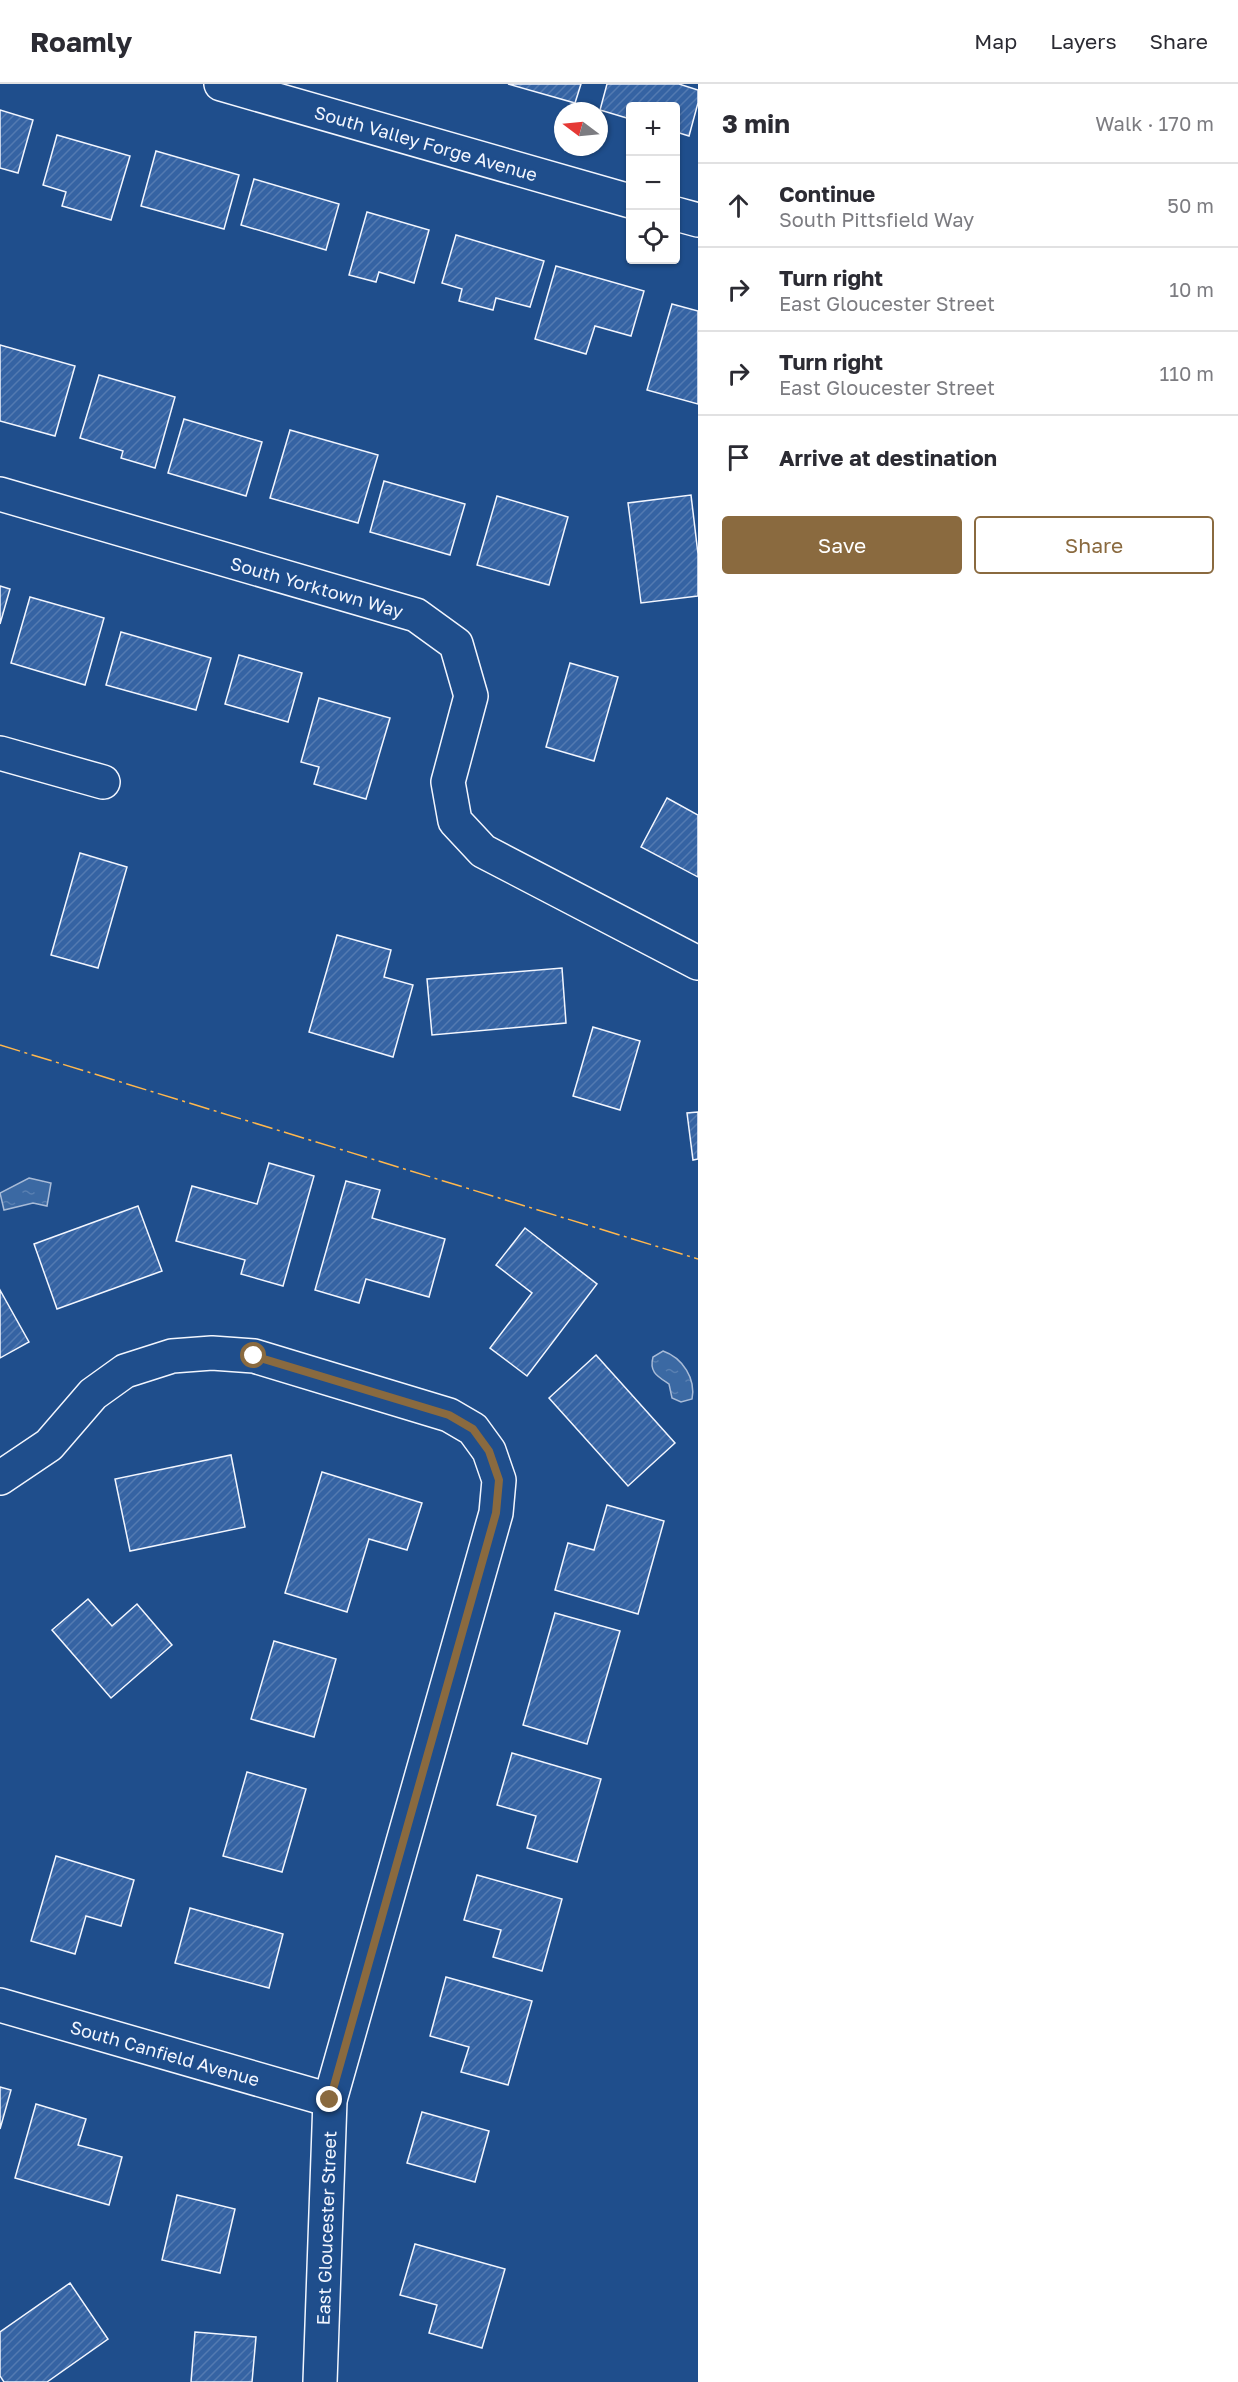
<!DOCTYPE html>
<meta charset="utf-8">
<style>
:root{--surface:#fff;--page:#f2f2f3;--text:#2b2b33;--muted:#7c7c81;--line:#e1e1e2;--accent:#8a6a3f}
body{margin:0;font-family:"Golos Text",sans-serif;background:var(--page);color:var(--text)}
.controls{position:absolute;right:18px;top:18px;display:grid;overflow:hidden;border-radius:6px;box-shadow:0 2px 4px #0004}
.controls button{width:54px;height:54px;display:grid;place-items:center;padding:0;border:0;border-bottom:2px solid var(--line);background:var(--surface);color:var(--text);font:30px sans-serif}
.compass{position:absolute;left:554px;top:18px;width:54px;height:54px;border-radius:50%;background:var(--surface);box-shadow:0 2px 4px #0004;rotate:286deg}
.stop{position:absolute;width:18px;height:18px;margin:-14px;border:4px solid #8a6a3f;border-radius:50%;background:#fff}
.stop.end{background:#8a6a3f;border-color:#fff;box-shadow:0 2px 6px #0008}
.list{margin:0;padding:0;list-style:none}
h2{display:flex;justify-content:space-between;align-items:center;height:78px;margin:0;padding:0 24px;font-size:26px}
h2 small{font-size:20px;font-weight:400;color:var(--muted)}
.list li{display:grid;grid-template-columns:39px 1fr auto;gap:18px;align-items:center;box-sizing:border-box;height:84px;padding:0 24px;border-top:2px solid var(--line)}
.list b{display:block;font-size:22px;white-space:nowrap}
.list p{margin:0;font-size:20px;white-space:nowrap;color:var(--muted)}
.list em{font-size:20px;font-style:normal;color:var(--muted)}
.actions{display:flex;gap:12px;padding:18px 24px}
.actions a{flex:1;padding:14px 0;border:2px solid var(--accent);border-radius:6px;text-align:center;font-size:21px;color:var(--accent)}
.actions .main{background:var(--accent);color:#fff}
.icon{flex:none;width:33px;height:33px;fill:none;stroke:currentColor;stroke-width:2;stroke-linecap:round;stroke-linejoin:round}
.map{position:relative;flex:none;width:698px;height:2298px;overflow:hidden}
header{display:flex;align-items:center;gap:36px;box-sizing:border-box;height:84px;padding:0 30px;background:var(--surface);border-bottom:2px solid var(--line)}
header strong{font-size:28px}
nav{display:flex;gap:33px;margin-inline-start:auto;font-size:21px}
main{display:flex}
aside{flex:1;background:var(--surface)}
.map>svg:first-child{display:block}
</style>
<header>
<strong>Roamly</strong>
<nav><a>Map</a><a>Layers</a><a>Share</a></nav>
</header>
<main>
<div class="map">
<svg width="698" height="2298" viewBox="0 0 698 2298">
<defs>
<pattern id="water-ripples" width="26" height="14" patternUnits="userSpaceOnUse" patternTransform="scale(1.5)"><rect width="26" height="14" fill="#3b69a3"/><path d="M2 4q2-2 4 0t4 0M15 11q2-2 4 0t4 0" fill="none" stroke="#587fb1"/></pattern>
<pattern id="building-hatch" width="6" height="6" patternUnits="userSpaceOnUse" patternTransform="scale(1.5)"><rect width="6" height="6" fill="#3563a3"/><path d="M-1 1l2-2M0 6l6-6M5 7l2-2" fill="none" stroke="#537ab1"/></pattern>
</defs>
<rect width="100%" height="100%" fill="#1f4e8c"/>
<g fill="url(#water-ripples)" stroke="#a8bbd7" stroke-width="1.5">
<polygon points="29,1094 51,1099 47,1122 33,1119 4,1126 0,1109"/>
<path d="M663,1267C683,1274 696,1295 692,1315L681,1318L672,1314L669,1300C657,1292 649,1288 653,1273Z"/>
</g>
<g fill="url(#building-hatch)" stroke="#f2f6ff" stroke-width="1.5">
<polygon points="508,0 581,0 575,19"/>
<polygon points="607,0 679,0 698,6 698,19 689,52 676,48 676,22 630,22 630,35 600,26"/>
<polygon points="0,26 33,36 18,89 0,84"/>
<polygon points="57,51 130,72 111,136 62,122 66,108 43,101"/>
<polygon points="156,67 239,91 224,145 141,122"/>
<polygon points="254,95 339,120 326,166 241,141"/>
<polygon points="367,128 429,146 414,199 379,188 376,198 349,191"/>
<polygon points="456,151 544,177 530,223 496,214 493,226 459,217 462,205 442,199"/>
<polygon points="556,182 644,207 631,252 595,242 586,270 535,255"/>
<polygon points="672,220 698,227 698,320 647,306"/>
<polygon points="0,261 75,282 55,352 0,337"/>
<polygon points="99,291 175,313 155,384 121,374 123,367 80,354"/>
<polygon points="184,335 262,358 246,412 168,389"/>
<polygon points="290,346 378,371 358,439 270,414"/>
<polygon points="384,397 465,420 450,471 370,448"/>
<polygon points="691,411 698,470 698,512 641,519 628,419"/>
<polygon points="497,412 568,433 549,501 477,481"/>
<polygon points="0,502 10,505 0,540"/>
<polygon points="30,513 104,534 85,601 11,579"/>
<polygon points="121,548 211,574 196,626 106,601"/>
<polygon points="239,571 302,589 288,638 225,620"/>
<polygon points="570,579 618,593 594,677 546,663"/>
<polygon points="319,614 390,634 366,715 314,700 319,683 301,678"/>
<polygon points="667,714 698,731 698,793 641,763"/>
<polygon points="80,769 127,783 98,884 51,871"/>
<polygon points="337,851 391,866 384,893 413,901 393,973 309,948"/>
<polygon points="562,884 566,939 432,951 427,895"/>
<polygon points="593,943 640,957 620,1026 573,1012"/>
<polygon points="698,1028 698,1075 693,1076 687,1029"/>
<polygon points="269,1079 314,1092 283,1202 241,1190 245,1176 176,1157 192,1102 257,1120"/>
<polygon points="346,1097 380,1106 372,1134 445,1155 429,1213 366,1195 359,1219 315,1206"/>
<polygon points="138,1122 162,1187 57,1225 34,1160"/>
<polygon points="525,1144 597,1200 527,1292 490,1264 532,1209 496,1181"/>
<polygon points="0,1206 29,1258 0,1274"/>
<polygon points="596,1271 675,1359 628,1402 549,1314"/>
<polygon points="231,1371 245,1443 130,1467 115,1395"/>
<polygon points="322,1388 422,1419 407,1466 369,1455 347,1528 285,1509"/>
<polygon points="607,1421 664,1437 638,1530 555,1506 568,1459 594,1466"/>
<polygon points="88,1515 112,1542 137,1520 172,1561 111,1614 52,1546"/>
<polygon points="555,1529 620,1547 587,1660 523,1641"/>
<polygon points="274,1557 336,1575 314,1653 251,1635"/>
<polygon points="512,1669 601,1695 577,1778 527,1764 536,1732 497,1721"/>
<polygon points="247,1688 306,1705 282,1788 223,1772"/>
<polygon points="56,1772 134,1796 121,1842 86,1832 75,1870 31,1857"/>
<polygon points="477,1791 562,1815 542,1887 493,1873 501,1846 464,1836"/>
<polygon points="190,1824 283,1850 269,1904 175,1879"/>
<polygon points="446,1893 532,1917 508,2001 461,1988 469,1963 430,1952"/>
<polygon points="0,2003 11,2006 0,2045"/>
<polygon points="36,2020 86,2035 78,2061 122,2073 109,2121 15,2094"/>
<polygon points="422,2028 489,2047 475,2098 407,2079"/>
<polygon points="177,2111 235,2125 220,2189 162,2176"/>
<polygon points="415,2160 505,2185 482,2264 429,2249 437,2221 400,2211"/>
<polygon points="70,2199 108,2255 47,2298 4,2298 0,2292 0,2248"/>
<polygon points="195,2248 256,2253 252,2298 191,2298"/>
</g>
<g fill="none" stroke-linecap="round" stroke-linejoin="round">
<g stroke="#f2f6ff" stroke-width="36">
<g id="minor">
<polyline points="221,0 630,117"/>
<polyline points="676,130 698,136"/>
<polyline points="0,410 416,531 456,560 471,612 448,698 455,737 483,767 698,879"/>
<polyline points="0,669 103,698"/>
<polyline points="0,1394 49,1361 93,1310 125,1287 172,1272 212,1269 254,1272 449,1331 473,1345 489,1367 499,1396 496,1429 330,2016 320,2298"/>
<polyline points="0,1921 330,2016"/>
</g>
</g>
<use href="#minor" stroke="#1f4e8c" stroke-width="33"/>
<polyline stroke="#ffb74d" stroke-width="1.5" stroke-dasharray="21 4.5 3 4.5" stroke-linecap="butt" points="0,961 698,1175"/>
</g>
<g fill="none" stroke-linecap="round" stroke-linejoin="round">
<polyline stroke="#8a6a3f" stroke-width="8" points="254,1272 449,1331 473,1345 489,1367 499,1396 496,1429 330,2016"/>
</g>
<g text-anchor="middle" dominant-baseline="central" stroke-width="4.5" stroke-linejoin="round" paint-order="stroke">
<g font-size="18" fill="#f2f6ff" stroke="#1f4e8c">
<text transform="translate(426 59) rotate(16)">South Valley Forge Avenue</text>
<text transform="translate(317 503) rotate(16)">South Yorktown Way</text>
<text transform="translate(165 1969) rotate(16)">South Canfield Avenue</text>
<text transform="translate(326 2144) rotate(-88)">East Gloucester Street</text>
</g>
</g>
</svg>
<div class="controls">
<button>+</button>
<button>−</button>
<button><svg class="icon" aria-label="locate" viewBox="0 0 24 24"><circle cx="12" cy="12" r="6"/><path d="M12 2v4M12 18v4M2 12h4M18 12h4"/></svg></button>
</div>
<svg class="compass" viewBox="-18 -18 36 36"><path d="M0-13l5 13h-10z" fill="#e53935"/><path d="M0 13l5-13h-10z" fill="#7c7c81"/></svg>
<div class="stop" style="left:254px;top:1272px"></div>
<div class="stop end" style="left:330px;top:2016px"></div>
</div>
<aside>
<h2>3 min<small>Walk · 170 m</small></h2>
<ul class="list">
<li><svg class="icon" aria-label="ahead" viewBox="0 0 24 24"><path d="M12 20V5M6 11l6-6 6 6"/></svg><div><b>Continue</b><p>South Pittsfield Way</p></div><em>50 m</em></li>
<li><svg class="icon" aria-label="right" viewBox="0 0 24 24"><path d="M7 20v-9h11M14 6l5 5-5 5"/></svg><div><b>Turn right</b><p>East Gloucester Street</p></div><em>10 m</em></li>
<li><svg class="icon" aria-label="right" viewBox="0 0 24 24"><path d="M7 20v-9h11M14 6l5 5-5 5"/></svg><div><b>Turn right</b><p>East Gloucester Street</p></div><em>110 m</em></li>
<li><svg class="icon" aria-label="arrive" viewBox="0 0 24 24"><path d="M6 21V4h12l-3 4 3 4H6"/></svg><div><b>Arrive at destination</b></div></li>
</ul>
<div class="actions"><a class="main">Save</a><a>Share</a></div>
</aside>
</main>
